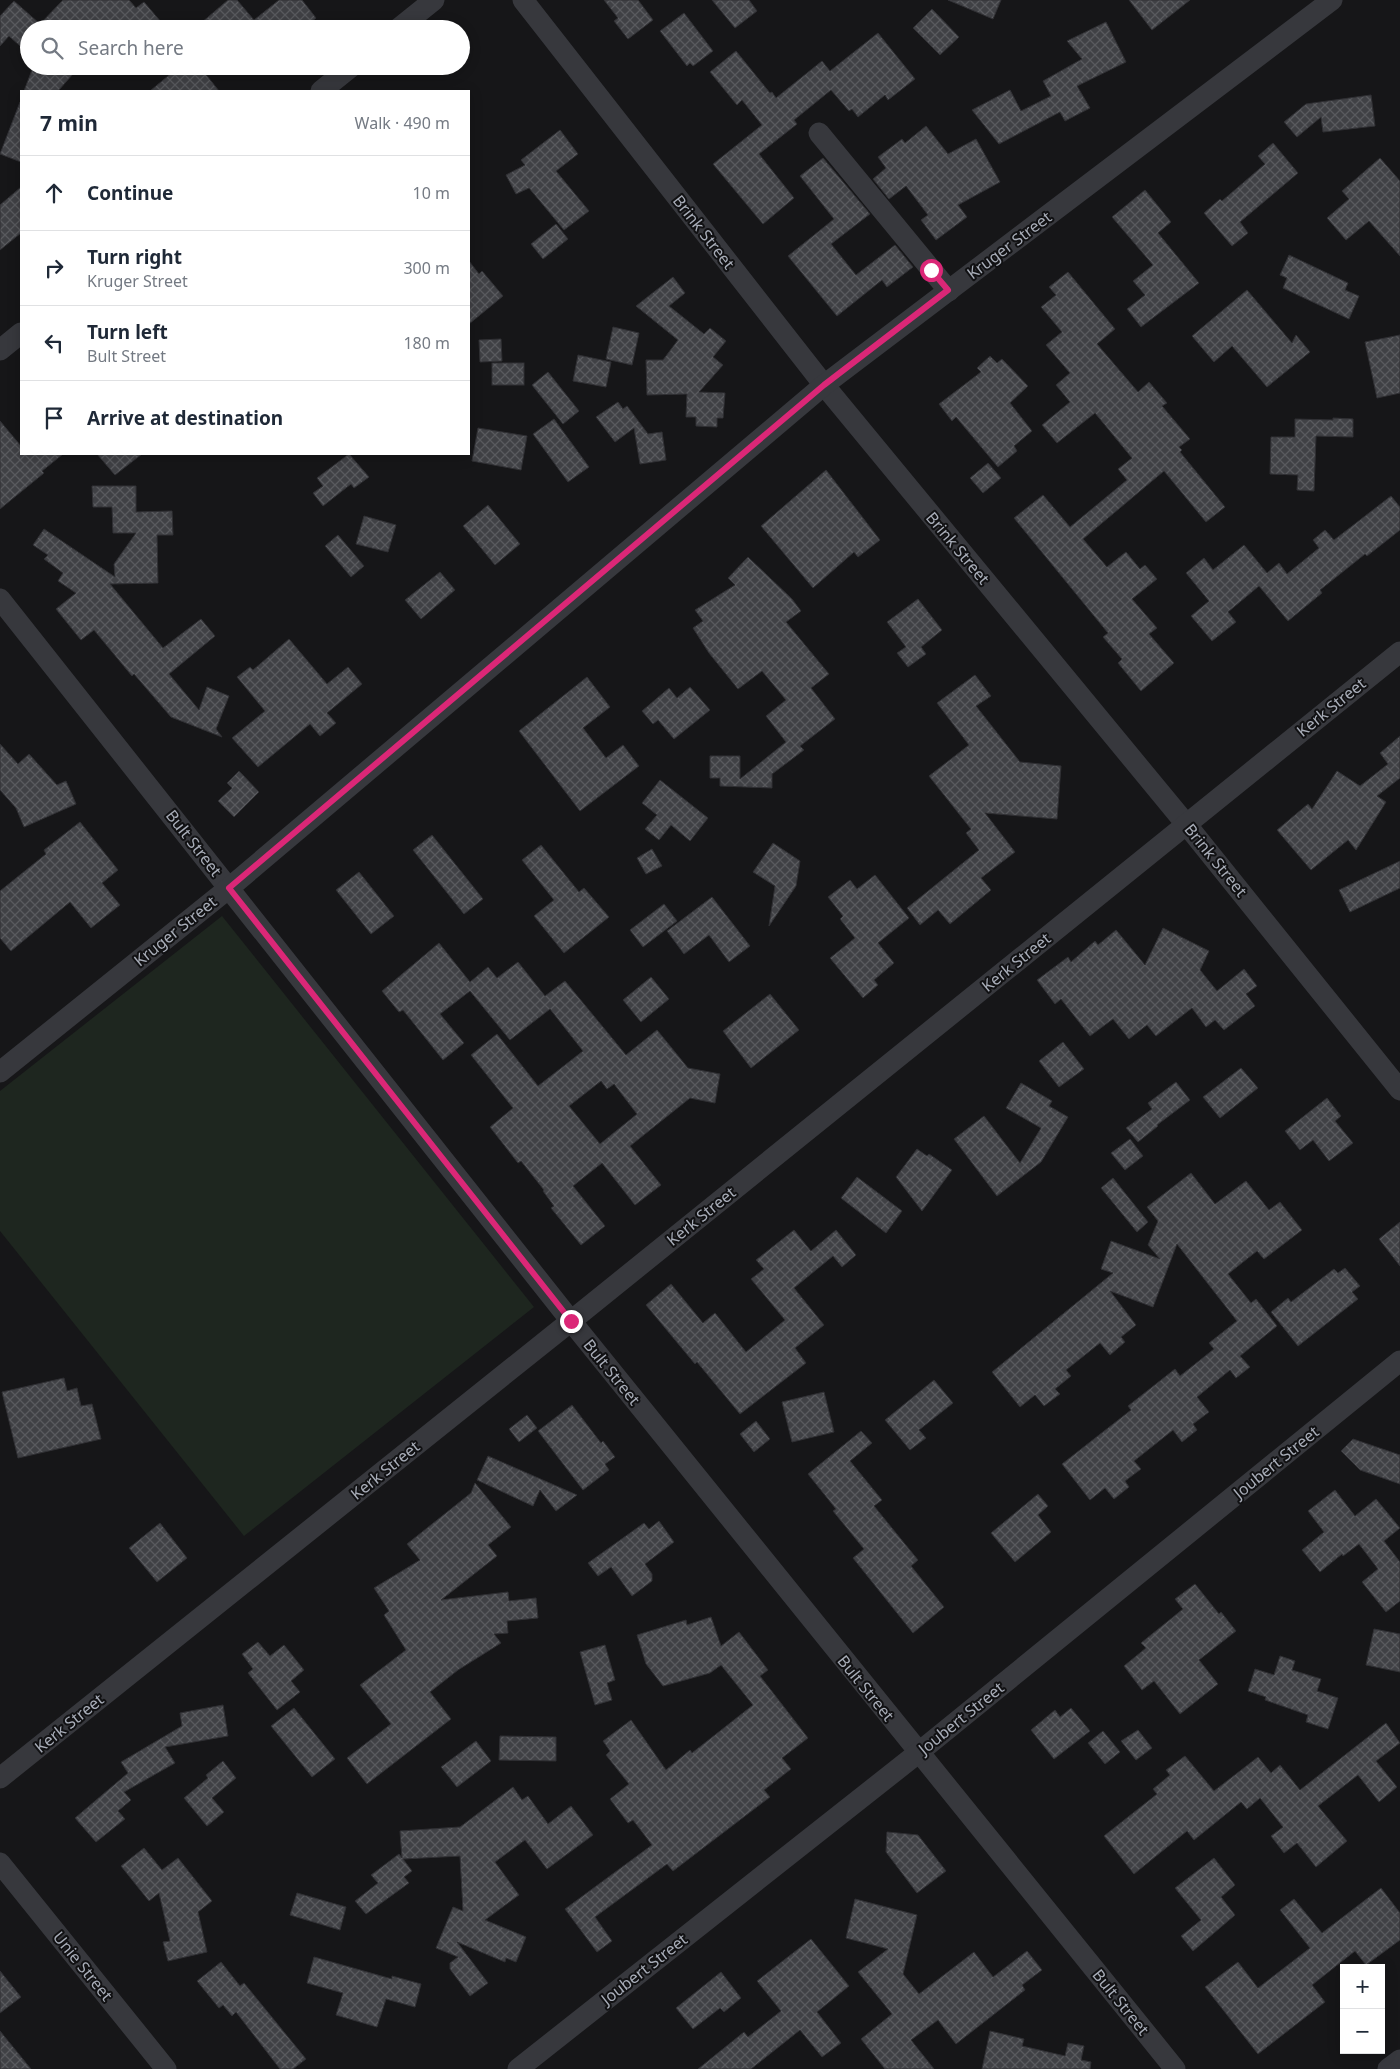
<!DOCTYPE html>
<meta charset="utf-8">
<style>
:root{--surface:#fff;--page:#f6f6f7;--text:#1f2937;--muted:#747a83;--line:#e0e1e3}
body{margin:0;font-family:"Noto Sans",sans-serif;background:var(--page);color:var(--text)}
.controls{position:absolute;right:15px;bottom:15px;display:grid;overflow:hidden;border-radius:0px;box-shadow:0 2px 12px #0003}
.controls button{width:45px;height:45px;display:grid;place-items:center;padding:0;border:0;border-bottom:1px solid var(--line);background:var(--surface);color:var(--text);font:25px sans-serif}
.stop{position:absolute;width:15px;height:15px;margin:-11px;border:4px solid #db2777;border-radius:50%;background:#fff}
.stop.end{background:#db2777;border-color:#fff;box-shadow:0 1px 5px #0008}
.list{margin:0;padding:0;list-style:none}
h2{display:flex;justify-content:space-between;align-items:center;height:65px;margin:0;padding:0 20px;font-size:21px}
h2 small{font-size:16px;font-weight:400;color:var(--muted)}
.list li{display:grid;grid-template-columns:32px 1fr auto;gap:15px;align-items:center;box-sizing:border-box;height:75px;padding:0 20px;border-top:1px solid var(--line)}
.list b{display:block;font-size:19px;white-space:nowrap}
.list p{margin:0;font-size:16px;white-space:nowrap;color:var(--muted)}
.list em{font-size:16px;font-style:normal;color:var(--muted)}
.icon{flex:none;width:28px;height:28px;fill:none;stroke:currentColor;stroke-width:2;stroke-linecap:round;stroke-linejoin:round}
.map{position:relative;flex:none;width:1400px;height:2069px;overflow:hidden}
.search{position:absolute;background:var(--surface);box-shadow:0 2px 12px #0003;left:20px;top:20px;width:450px;height:55px;display:flex;align-items:center;gap:12px;box-sizing:border-box;padding:0 18px;border-radius:28px;color:var(--muted);font-size:19px}
.panel{position:absolute;background:var(--surface);box-shadow:0 2px 12px #0003;left:20px;top:90px;width:450px;height:365px;border-radius:0px}
.map>svg:first-child{display:block}
</style>
<div class="map">
<svg width="1400" height="2069" viewBox="0 0 1400 2069">
<defs>
<pattern id="building-cross-hatch" width="8" height="8" patternUnits="userSpaceOnUse" patternTransform="scale(1.25)"><rect width="8" height="8" fill="#404145"/><path d="M0 0l8 8M0 8l8-8" fill="none" stroke="#595a5e"/></pattern>
</defs>
<rect width="100%" height="100%" fill="#161618"/>
<polygon fill="#1e261f" points="222,916 534,1307 244,1536 0,1231 0,1091"/>
<g fill="url(#building-cross-hatch)" stroke="#303034" fill-rule="evenodd">
<polygon points="63,0 129,0 136,8 144,2 167,29 29,29 29,54 9,36 0,46 0,16 14,1 40,24"/>
<polygon points="228,0 237,0 254,20 279,0 302,0 316,18 303,29 194,29"/>
<polygon points="604,0 638,0 653,20 628,39 614,21 618,18"/>
<polygon points="712,0 749,0 757,11 735,28"/>
<polygon points="948,0 1001,0 993,19"/>
<polygon points="1129,0 1190,0 1152,30"/>
<polygon points="932,9 959,37 940,55 913,28"/>
<polygon points="684,13 713,51 693,66 690,63 687,66 660,31"/>
<polygon points="1106,22 1126,62 1077,86 1090,108 1065,121 1060,112 999,144 972,110 1010,90 1021,111 1051,96 1043,81 1082,59 1067,41"/>
<polygon points="878,33 915,79 888,100 885,95 858,117 852,109 849,111 831,90 794,120 797,124 759,154 794,198 763,224 713,164 762,125 742,100 737,105 710,72 736,51 770,93 772,92 776,98 822,61 830,71"/>
<polygon points="36,66 80,66 58,91 24,91 32,70"/>
<polygon points="180,66 199,66 219,91 150,91"/>
<polygon points="1371,95 1375,126 1323,132 1321,117 1297,137 1284,122 1306,104"/>
<polygon points="20,102 21,102 21,162 0,154"/>
<polygon points="926,126 948,154 976,139 1000,182 958,205 967,217 936,240 921,220 928,215 906,186 889,199 873,179 886,168 878,157 902,139 905,143"/>
<polygon points="560,130 578,154 556,171 589,211 564,230 529,188 516,194 506,175 525,165 521,160"/>
<polygon points="1273,143 1298,173 1240,222 1248,233 1232,246 1204,213 1220,199 1222,201 1265,164 1258,156"/>
<polygon points="823,158 870,214 831,244 856,275 895,245 913,267 887,287 882,280 837,316 788,256 834,219 800,176"/>
<polygon points="1380,158 1400,181 1400,256 1369,221 1346,240 1327,218 1349,199 1342,191"/>
<polygon points="21,187 21,233 0,250 0,205"/>
<polygon points="1145,190 1171,222 1158,233 1199,283 1141,327 1127,309 1145,295 1133,281 1153,265 1112,217"/>
<polygon points="556,224 568,239 543,259 531,244"/>
<polygon points="1289,255 1348,283 1345,290 1359,296 1349,319 1283,288 1287,278 1280,275"/>
<polygon points="469,261 479,274 482,271 503,296 469,324"/>
<polygon points="1068,272 1115,329 1097,344 1138,392 1149,382 1167,403 1162,406 1190,439 1179,447 1182,450 1180,452 1225,507 1206,522 1164,471 1083,539 1107,567 1126,552 1140,569 1145,565 1157,579 1132,599 1157,628 1149,634 1174,663 1141,691 1118,663 1122,659 1103,637 1108,633 1014,518 1043,495 1070,527 1127,480 1118,469 1132,458 1095,413 1057,443 1042,425 1070,402 1056,385 1070,373 1046,345 1062,332 1041,307 1056,295 1049,287"/>
<polygon points="673,277 685,293 669,306 704,334 710,328 726,341 713,357 723,365 699,392 725,393 723,418 717,418 717,427 696,426 696,417 686,417 687,394 647,395 646,360 663,360 678,340 636,306"/>
<polygon points="1247,290 1292,343 1296,335 1310,352 1267,387 1232,346 1214,362 1192,336"/>
<polygon points="613,327 639,333 632,365 606,359"/>
<polygon points="1400,335 1400,393 1377,398 1365,342"/>
<polygon points="501,339 502,361 480,362 479,340"/>
<polygon points="578,355 611,362 606,387 573,381"/>
<polygon points="990,356 997,363 1002,359 1028,386 1010,403 1032,431 1014,446 1017,451 998,467 956,417 952,421 939,404 981,372 977,368"/>
<rect x="492" y="363" width="32" height="22"/>
<polygon points="548,372 579,411 563,424 532,385"/>
<polygon points="618,402 623,409 627,406 648,434 662,432 666,460 640,464 634,428 615,442 596,417"/>
<polygon points="1333,418 1353,419 1353,437 1316,436 1314,491 1297,490 1298,475 1270,474 1271,437 1295,437 1295,419 1333,420"/>
<polygon points="554,419 589,467 568,482 533,434"/>
<polygon points="0,421 21,446 21,454 63,454 42,471 44,473 0,509"/>
<polygon points="478,428 527,436 521,470 472,461"/>
<polygon points="97,454 142,454 115,475"/>
<polygon points="349,454 369,477 354,488 351,484 323,506 313,493 323,486 317,478"/>
<polygon points="988,463 1001,478 983,493 970,478"/>
<polygon points="826,470 880,540 858,557 854,552 813,588 761,526"/>
<polygon points="92,486 136,486 136,512 172,511 173,535 157,535 158,583 110,584 163,648 201,619 215,636 169,674 199,710 207,687 229,696 216,729 222,737 171,717 134,674 132,676 94,630 81,640 56,609 76,593 58,581 63,573 44,559 48,555 33,545 44,529 115,577 114,564 136,533 113,533 112,507 93,507"/>
<polygon points="1391,496 1400,507 1400,530 1367,556 1365,554 1320,590 1322,593 1288,621 1259,586 1228,612 1236,622 1212,641 1191,616 1209,601 1186,573 1204,558 1213,570 1244,545 1267,573 1279,563 1287,574 1319,548 1313,540 1325,530 1334,540"/>
<polygon points="488,505 520,544 495,565 463,526"/>
<polygon points="364,516 396,525 388,552 356,544"/>
<polygon points="338,535 364,566 351,577 325,546"/>
<polygon points="748,557 792,599 801,611 786,622 829,674 811,688 835,719 800,746 804,750 772,774 772,788 720,786 720,778 710,778 710,756 740,756 740,779 786,742 766,716 786,700 762,671 738,689 709,653 693,628 703,621 695,610 735,585 728,578"/>
<polygon points="440,572 455,590 421,619 405,600"/>
<polygon points="918,599 942,630 921,647 926,654 908,667 897,653 906,647 887,622"/>
<polygon points="289,639 327,684 348,667 362,684 327,713 336,723 320,736 310,724 258,767 232,738 265,711 237,677 250,667 253,670"/>
<polygon points="975,675 991,696 976,706 1020,762 1061,766 1057,819 985,813 1015,852 981,878 991,890 950,924 938,910 920,925 907,908 979,850 966,833 971,829 929,776 969,745 937,703"/>
<polygon points="587,677 610,707 583,728 606,758 623,745 639,766 580,811 519,731"/>
<polygon points="690,687 710,710 674,739 658,720 653,724 642,711 669,688 677,698"/>
<polygon points="1400,736 1400,778 1377,796 1386,802 1356,850 1348,840 1311,870 1277,830 1308,804 1312,809 1337,771 1360,786 1388,764 1380,753"/>
<polygon points="0,744 18,764 29,754 57,785 66,781 76,804 24,827 16,808 0,790"/>
<polygon points="239,771 259,792 234,817 218,801 232,788 227,783"/>
<polygon points="660,780 708,818 690,841 671,825 659,840 645,829 657,815 642,803"/>
<polygon points="80,822 118,870 102,883 120,905 91,928 70,902 11,951 0,938 0,891 46,854 44,850"/>
<polygon points="432,835 483,899 464,914 413,850"/>
<polygon points="773,843 800,861 796,886 769,926 775,886 753,872"/>
<polygon points="541,845 579,892 584,888 609,917 564,953 534,916 554,900 522,860"/>
<polygon points="652,849 662,866 646,874 637,858"/>
<polygon points="1400,861 1400,888 1350,912 1339,890"/>
<polygon points="359,872 394,916 371,934 336,890"/>
<polygon points="875,875 909,918 878,943 894,963 874,980 878,985 863,998 830,958 855,938 840,919 843,916 828,897 850,880 857,889"/>
<polygon points="712,897 750,946 729,962 709,935 684,954 667,931"/>
<polygon points="664,904 677,921 643,947 630,930"/>
<polygon points="1163,928 1209,951 1200,970 1217,991 1244,969 1257,986 1246,994 1255,1006 1224,1030 1215,1020 1206,1027 1192,1008 1156,1036 1147,1025 1129,1039 1113,1019 1090,1036 1061,999 1055,1004 1037,980 1068,957 1071,962 1095,941 1098,945 1116,930 1145,965"/>
<path d="M439,943L470,982L488,967L497,978L518,962L545,996L565,981L626,1055L657,1030L688,1068L720,1074L715,1103L690,1098L630,1146L661,1185L635,1205L602,1163L573,1186L605,1226L581,1245L551,1208L554,1206L543,1191L544,1190L521,1161L518,1163L490,1127L513,1108L471,1055L497,1034L538,1086L583,1051L550,1009L510,1040L470,991L440,1014L464,1043L443,1060L403,1010L399,1012L382,991ZM601,1081L607,1089L614,1084L637,1114L600,1144L569,1106Z"/>
<polygon points="651,977 669,999 641,1022 623,1000"/>
<polygon points="770,994 799,1030 751,1068 723,1031"/>
<polygon points="1063,1042 1084,1069 1059,1087 1039,1061"/>
<polygon points="1241,1068 1258,1088 1220,1118 1203,1097"/>
<polygon points="1176,1082 1190,1100 1157,1125 1158,1126 1138,1142 1126,1128 1152,1109 1148,1103"/>
<polygon points="1021,1083 1052,1101 1049,1106 1068,1117 1041,1162 997,1196 954,1139 984,1116 1020,1163 1041,1128 1006,1108"/>
<polygon points="1327,1098 1341,1116 1335,1121 1353,1143 1329,1161 1313,1140 1300,1150 1285,1131"/>
<polygon points="1130,1139 1143,1156 1125,1170 1111,1153"/>
<polygon points="917,1149 927,1156 929,1154 952,1170 922,1211 896,1177"/>
<polygon points="1191,1173 1215,1204 1246,1181 1269,1210 1280,1202 1302,1230 1264,1259 1257,1251 1228,1274 1251,1303 1256,1299 1277,1326 1240,1356 1250,1367 1236,1378 1230,1370 1197,1397 1209,1412 1193,1424 1197,1430 1182,1442 1173,1430 1134,1461 1141,1469 1125,1481 1129,1487 1114,1499 1105,1488 1090,1500 1062,1464 1131,1410 1128,1406 1175,1369 1180,1376 1214,1349 1209,1343 1237,1321 1177,1244 1153,1307 1110,1291 1136,1325 1121,1337 1125,1342 1110,1355 1100,1343 1066,1370 1071,1376 1055,1389 1060,1394 1044,1406 1035,1395 1020,1407 992,1372 1113,1273 1101,1269 1111,1241 1160,1259 1148,1245 1158,1221 1147,1207"/>
<polygon points="857,1177 902,1211 886,1233 841,1198"/>
<polygon points="1113,1178 1148,1222 1137,1232 1101,1188"/>
<polygon points="1400,1222 1400,1266 1379,1239"/>
<polygon points="794,1230 811,1251 836,1230 856,1255 842,1267 833,1256 794,1288 824,1325 795,1348 806,1363 740,1414 697,1362 695,1364 646,1305 671,1284 703,1323 715,1313 746,1352 785,1320 751,1279 764,1269 756,1260"/>
<polygon points="1345,1268 1360,1286 1352,1292 1358,1299 1298,1346 1271,1312 1288,1298 1291,1302 1334,1269 1338,1273"/>
<polygon points="64,1378 67,1391 77,1388 81,1406 92,1404 101,1439 18,1458 2,1392"/>
<polygon points="934,1380 953,1403 919,1430 926,1438 910,1450 885,1420"/>
<polygon points="824,1392 834,1432 792,1442 782,1402"/>
<polygon points="572,1405 601,1443 603,1441 615,1457 605,1464 609,1470 583,1490 538,1431"/>
<polygon points="527,1415 537,1428 519,1442 509,1429"/>
<polygon points="756,1421 770,1439 754,1452 740,1434"/>
<polygon points="861,1431 872,1443 850,1461 882,1500 874,1506 918,1560 911,1566 944,1607 913,1633 853,1558 864,1549 833,1511 836,1509 808,1474"/>
<polygon points="1353,1439 1400,1455 1400,1484 1360,1470 1341,1451"/>
<polygon points="488,1456 545,1481 577,1495 556,1511 540,1490 533,1506 477,1480"/>
<polygon points="475,1483 511,1527 488,1545 497,1556 441,1600 508,1592 509,1601 536,1598 538,1618 507,1621 508,1633 494,1634 501,1643 458,1670 430,1692 451,1719 367,1784 347,1758 391,1724 360,1685 406,1650 384,1615 389,1611 374,1588 420,1560 407,1544 471,1493"/>
<polygon points="1335,1490 1355,1516 1376,1499 1400,1528 1384,1541 1400,1562 1400,1601 1386,1612 1362,1582 1378,1569 1359,1544 1343,1556 1342,1554 1320,1572 1302,1550 1324,1532 1308,1511"/>
<polygon points="1038,1494 1048,1506 1038,1515 1051,1532 1015,1562 991,1533"/>
<polygon points="659,1521 674,1542 645,1564 652,1574 652,1581 632,1596 611,1567 598,1576 588,1563 644,1523 649,1529"/>
<polygon points="160,1523 187,1558 157,1582 129,1548"/>
<polygon points="1195,1584 1219,1614 1221,1612 1236,1631 1199,1660 1218,1684 1180,1714 1154,1681 1142,1690 1124,1666 1146,1648 1141,1643 1183,1609 1175,1599"/>
<polygon points="711,1617 721,1646 739,1632 768,1670 760,1676 808,1738 782,1758 791,1769 764,1790 770,1797 673,1871 667,1864 595,1917 612,1941 597,1952 565,1909 652,1845 633,1820 628,1823 610,1799 629,1784 606,1755 610,1751 603,1741 631,1720 666,1770 690,1750 692,1753 753,1705 721,1665 710,1673 663,1686 646,1664 637,1635 686,1620 687,1625"/>
<polygon points="1374,1629 1400,1634 1400,1672 1366,1665"/>
<polygon points="258,1642 270,1656 284,1645 304,1670 291,1681 300,1692 277,1710 248,1673 253,1669 242,1654"/>
<polygon points="605,1645 615,1680 607,1683 612,1700 595,1705 580,1652"/>
<polygon points="1280,1656 1295,1661 1292,1670 1321,1679 1317,1691 1338,1698 1328,1729 1306,1722 1308,1715 1265,1700 1266,1697 1248,1691 1255,1669 1274,1675"/>
<polygon points="223,1705 228,1736 165,1747 175,1763 124,1792 131,1800 118,1811 125,1819 96,1842 75,1818 128,1773 121,1762 182,1726 180,1713"/>
<polygon points="294,1708 335,1759 312,1777 271,1726"/>
<polygon points="1071,1708 1090,1731 1054,1759 1031,1730 1055,1710 1060,1717"/>
<polygon points="1386,1723 1400,1743 1376,1761 1397,1787 1379,1802 1358,1775 1318,1806 1347,1841 1316,1867 1297,1843 1284,1853 1271,1836 1283,1827 1260,1798 1247,1809 1241,1802 1194,1840 1187,1831 1134,1874 1104,1836 1157,1794 1153,1789 1170,1775 1166,1770 1185,1756 1214,1791 1258,1757 1271,1773 1280,1765 1300,1790"/>
<polygon points="1138,1730 1152,1748 1136,1760 1121,1741"/>
<polygon points="1103,1731 1120,1752 1105,1764 1088,1743"/>
<polygon points="500,1736 556,1737 556,1761 499,1760"/>
<polygon points="476,1741 491,1761 457,1787 441,1767"/>
<polygon points="223,1761 236,1778 212,1798 224,1812 207,1826 184,1798 208,1778 206,1775"/>
<polygon points="513,1787 522,1800 528,1796 548,1824 571,1806 593,1835 547,1869 525,1840 495,1862 519,1895 485,1920 526,1937 516,1962 506,1958 505,1962 457,1942 488,1983 470,1996 450,1969 450,1963 458,1957 436,1948 453,1907 463,1911 460,1856 403,1859 412,1871 404,1877 409,1883 366,1914 355,1901 378,1883 371,1875 399,1854 402,1858 400,1831 460,1827"/>
<polygon points="887,1832 918,1835 946,1871 917,1893 886,1852"/>
<polygon points="144,1848 162,1870 178,1858 212,1901 198,1912 207,1952 168,1961 163,1942 170,1941 159,1893 149,1901 121,1866"/>
<polygon points="1214,1858 1235,1885 1221,1897 1235,1915 1193,1951 1181,1936 1201,1920 1175,1888"/>
<polygon points="1381,1888 1400,1913 1400,1940 1366,1965 1355,1951 1312,1985 1325,2002 1258,2054 1205,1987 1238,1962 1258,1988 1310,1948 1280,1910 1294,1899 1322,1933"/>
<polygon points="297,1893 346,1907 340,1930 290,1915"/>
<polygon points="855,1899 917,1915 903,1974 919,1994 974,1952 993,1977 1027,1951 1042,1970 1022,1985 1025,1990 956,2044 938,2020 911,2040 934,2069 885,2069 861,2039 892,2014 858,1972 888,1949 846,1938"/>
<polygon points="811,1939 849,1986 817,2012 841,2043 822,2057 800,2030 751,2069 698,2069 744,2032 748,2037 781,2011 757,1981"/>
<polygon points="314,1957 392,1979 392,1976 421,1984 415,2007 386,1999 377,2027 336,2015 343,1993 307,1983"/>
<polygon points="221,1962 240,1986 244,1983 306,2059 293,2069 280,2069 236,2012 232,2016 223,2005 219,2008 197,1981"/>
<polygon points="0,1971 21,1997 0,2013"/>
<polygon points="721,1972 741,1998 724,2012 720,2008 693,2029 676,2008"/>
<polygon points="0,2031 31,2069 0,2069"/>
<polygon points="990,2031 1024,2039 1022,2046 1065,2056 1068,2043 1084,2046 1081,2060 1091,2062 1090,2069 982,2069"/>
</g>
<g fill="none" stroke-linecap="round" stroke-linejoin="round">
<g stroke="#37383d" stroke-width="21">
<polyline points="523,0 824,385 1186,824 1400,1090"/>
<polyline points="398,29 434,0"/>
<polyline points="321,91 352,66"/>
<polyline points="819,133 949,291"/>
<polyline points="0,350 21,333"/>
<polyline points="0,599 571,1321 1175,2069"/>
<polyline points="0,1072 229,888 824,385 1332,0"/>
<polyline points="0,1778 571,1321 1400,652"/>
<polyline points="0,1863 166,2069"/>
<polyline points="518,2069 918,1753 1400,1361"/>
<polyline points="1388,2069 1400,2060"/>
</g>
</g>
<g fill="none" stroke-linecap="round" stroke-linejoin="round">
<polyline stroke="#db2777" stroke-width="6" points="571,1321 229,888 824,385 948,290 931,270"/>
</g>
<g text-anchor="middle" dominant-baseline="central" stroke-width="4" stroke-linejoin="round" paint-order="stroke">
<g font-size="16" fill="#a8adb8" stroke="#111113">
<text transform="translate(704 232) rotate(52)">Brink Street</text>
<text transform="translate(1009 245) rotate(-37)">Kruger Street</text>
<text transform="translate(958 548) rotate(50)">Brink Street</text>
<text transform="translate(1331 707) rotate(-39)">Kerk Street</text>
<text transform="translate(194 843) rotate(52)">Bult Street</text>
<text transform="translate(1216 860) rotate(51)">Brink Street</text>
<text transform="translate(175 931) rotate(-39)">Kruger Street</text>
<text transform="translate(1016 962) rotate(-39)">Kerk Street</text>
<text transform="translate(701 1216) rotate(-39)">Kerk Street</text>
<text transform="translate(612 1372) rotate(51)">Bult Street</text>
<text transform="translate(1276 1462) rotate(-39)">Joubert Street</text>
<text transform="translate(385 1470) rotate(-39)">Kerk Street</text>
<text transform="translate(866 1688) rotate(51)">Bult Street</text>
<text transform="translate(961 1718) rotate(-39)">Joubert Street</text>
<text transform="translate(69 1723) rotate(-39)">Kerk Street</text>
<text transform="translate(83 1966) rotate(51)">Unie Street</text>
<text transform="translate(644 1969) rotate(-38)">Joubert Street</text>
<text transform="translate(1121 2002) rotate(51)">Bult Street</text>
</g>
</g>
</svg>
<div class="controls">
<button>+</button>
<button>−</button>
</div>
<div class="stop" style="left:931px;top:270px"></div>
<div class="stop end" style="left:571px;top:1321px"></div>
<div class="search"><svg class="icon" aria-label="search" viewBox="0 0 24 24"><circle cx="10" cy="10" r="6"/><path d="M15 15l6 6"/></svg>Search here</div>
<section class="panel">
<h2>7 min<small>Walk · 490 m</small></h2>
<ul class="list">
<li><svg class="icon" aria-label="ahead" viewBox="0 0 24 24"><path d="M12 20V5M6 11l6-6 6 6"/></svg><div><b>Continue</b></div><em>10 m</em></li>
<li><svg class="icon" aria-label="right" viewBox="0 0 24 24"><path d="M7 20v-9h11M14 6l5 5-5 5"/></svg><div><b>Turn right</b><p>Kruger Street</p></div><em>300 m</em></li>
<li><svg class="icon" aria-label="left" viewBox="0 0 24 24"><path d="M17 20v-9H6M10 6l-5 5 5 5"/></svg><div><b>Turn left</b><p>Bult Street</p></div><em>180 m</em></li>
<li><svg class="icon" aria-label="arrive" viewBox="0 0 24 24"><path d="M6 21V4h12l-3 4 3 4H6"/></svg><div><b>Arrive at destination</b></div></li>
</ul>
</section>
</div>
